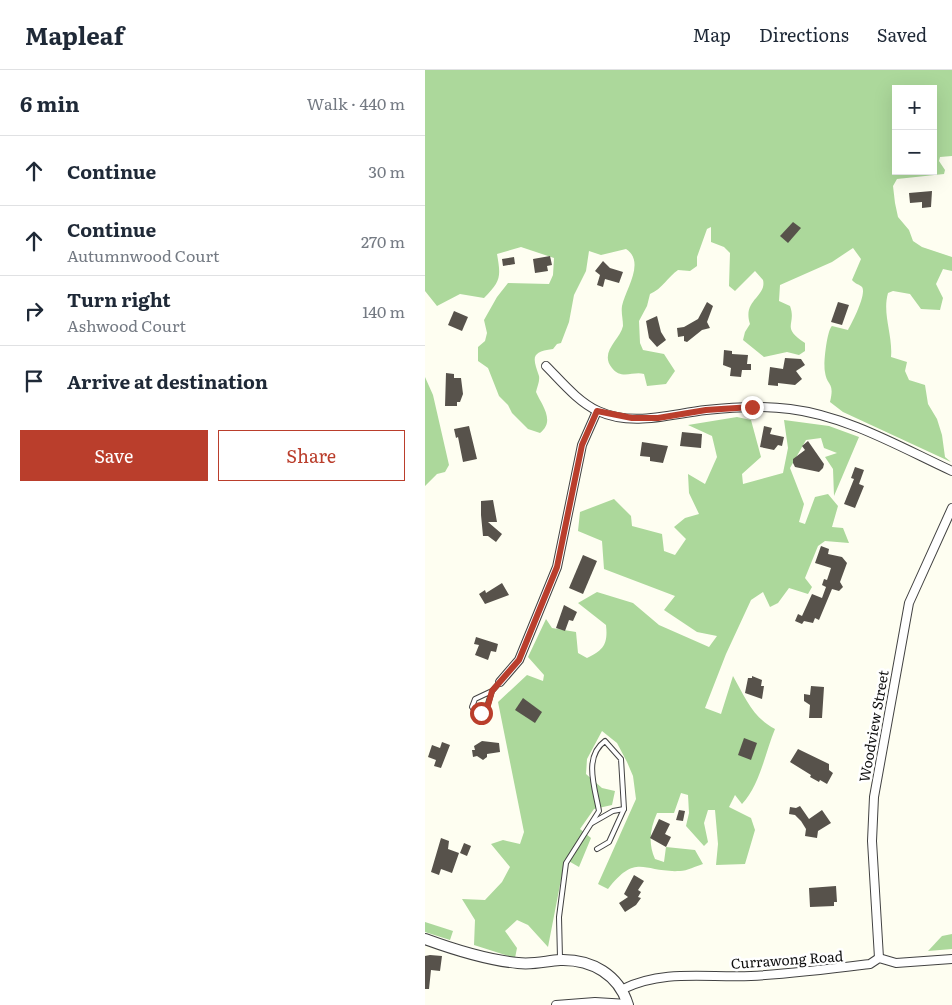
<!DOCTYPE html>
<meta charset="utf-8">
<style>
:root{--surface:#fff;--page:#f2f2f3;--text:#1f2937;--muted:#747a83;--line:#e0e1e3;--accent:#ba3e2c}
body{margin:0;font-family:Literata,serif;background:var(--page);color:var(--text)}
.controls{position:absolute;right:15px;top:15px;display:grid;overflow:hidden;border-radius:0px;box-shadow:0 5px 20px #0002}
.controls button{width:45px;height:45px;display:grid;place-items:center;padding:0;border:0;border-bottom:1px solid var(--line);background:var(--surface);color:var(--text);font:25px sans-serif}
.stop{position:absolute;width:15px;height:15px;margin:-11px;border:4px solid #ba3e2c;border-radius:50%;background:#fff}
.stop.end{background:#ba3e2c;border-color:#fff;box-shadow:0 1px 5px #0008}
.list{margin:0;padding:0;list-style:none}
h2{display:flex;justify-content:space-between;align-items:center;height:65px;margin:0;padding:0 20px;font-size:21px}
h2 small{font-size:16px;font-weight:400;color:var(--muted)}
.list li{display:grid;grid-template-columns:32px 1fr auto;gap:15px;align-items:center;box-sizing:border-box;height:70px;padding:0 20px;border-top:1px solid var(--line)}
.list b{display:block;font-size:19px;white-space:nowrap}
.list p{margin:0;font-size:16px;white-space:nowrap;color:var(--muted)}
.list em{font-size:16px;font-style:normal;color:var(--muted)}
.actions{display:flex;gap:10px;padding:15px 20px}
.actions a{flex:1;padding:11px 0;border:1px solid var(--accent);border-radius:0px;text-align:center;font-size:18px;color:var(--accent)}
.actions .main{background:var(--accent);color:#fff}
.icon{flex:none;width:28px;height:28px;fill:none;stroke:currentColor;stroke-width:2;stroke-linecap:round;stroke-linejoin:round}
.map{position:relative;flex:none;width:527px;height:935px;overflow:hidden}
header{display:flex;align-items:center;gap:30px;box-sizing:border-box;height:70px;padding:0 25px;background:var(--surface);border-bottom:1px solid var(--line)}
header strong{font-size:24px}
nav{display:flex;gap:28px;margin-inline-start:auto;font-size:18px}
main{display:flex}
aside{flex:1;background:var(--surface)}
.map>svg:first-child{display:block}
</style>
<header>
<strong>Mapleaf</strong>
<nav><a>Map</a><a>Directions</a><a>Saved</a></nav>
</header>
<main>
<aside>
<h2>6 min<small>Walk · 440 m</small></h2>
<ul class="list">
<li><svg class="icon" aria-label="ahead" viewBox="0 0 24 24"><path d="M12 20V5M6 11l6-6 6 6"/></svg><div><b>Continue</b></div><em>30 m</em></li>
<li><svg class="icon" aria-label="ahead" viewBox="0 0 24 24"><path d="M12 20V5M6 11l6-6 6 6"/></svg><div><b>Continue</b><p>Autumnwood Court</p></div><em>270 m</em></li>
<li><svg class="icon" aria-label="right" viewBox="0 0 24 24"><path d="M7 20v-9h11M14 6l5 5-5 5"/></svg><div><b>Turn right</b><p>Ashwood Court</p></div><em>140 m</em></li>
<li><svg class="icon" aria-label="arrive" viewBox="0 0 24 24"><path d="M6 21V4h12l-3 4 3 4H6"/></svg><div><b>Arrive at destination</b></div></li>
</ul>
<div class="actions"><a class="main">Save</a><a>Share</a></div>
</aside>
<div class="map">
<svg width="527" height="935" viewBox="0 0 527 935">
<rect width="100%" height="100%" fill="#fefef1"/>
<g fill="#acd89b" fill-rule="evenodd">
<path d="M0,0H527V86L515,87L514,91L520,100L519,104L472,109L468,116L470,133L473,147L484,160L488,171L497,177L527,187V201L518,199L511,214L518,228L515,240L496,239L485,224L468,221L463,223C457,244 468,265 466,287L482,292L480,301L484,310L500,315L503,334L512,349L517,365L520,387L526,392L418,342L405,332C410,311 402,317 400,302C398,295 402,260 407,256L423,260C427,253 442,224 437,217C434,214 430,214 427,210L436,189L428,178L407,192L355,215L354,231L365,236C372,255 355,257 380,273V281L374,285L362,282L339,287L318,270L320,262L325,254C317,230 342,227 338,210L330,201L310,221L304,216L305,183L299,177L286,172V157L282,159L272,187V196L265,201L253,200C243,207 237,219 225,224L222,236L214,251L215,273L218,280L239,284L250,301L241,314L222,316L219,304C208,301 196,310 187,298C174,282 195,270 198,256C198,249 196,243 197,236C200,220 221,192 201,179L176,185L164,181L161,201L149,225L144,252L136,273L132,274L128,279C105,282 108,288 114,306C115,311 112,317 111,322C116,334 131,351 115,363L103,359L87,343L83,335L74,326L63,298L53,291V277L60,271L62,263L59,250L72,227L83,213L124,214L128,205L129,188L96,177L72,184C76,207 76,211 59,228L35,224L12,236L0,221ZM471,19H508V101H471Z"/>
<polygon points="0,307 8,325 24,395 20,402 12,404 0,416"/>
<path d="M312,347L326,350L336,387L317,404L318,414L358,403L363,378L359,350L404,356L434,367L409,426L408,399L400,387L412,383L399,378L396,368L381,370L365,398L379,434L374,452L380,454L390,427L403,424L413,436L407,457L418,458L424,473L400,471L393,476L380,508L387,517L383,524L364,518L353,533L345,537L338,522L326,530L301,584L280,638L296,644L308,606C320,627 328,648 350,659C340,683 335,715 317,734L310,725L304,737L326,748L330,760L320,794L291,795L293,774L290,740H283L279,753L283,772L279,776L261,756L264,743L263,725L256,723L249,743H232C225,759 223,773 230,789L239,792L241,777L270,780L278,794C271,796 262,801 255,801C218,803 212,782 183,819L173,814L211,729L208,706L202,692L192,673L177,661L162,689L161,704L177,718L190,721L187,735L169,739L155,759L166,768L154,797L140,789L123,877L103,855L92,850L80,861L92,878L90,888L49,875L50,850L37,829L60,830L77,812L85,797L66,774L78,770L95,774L99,762L73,632L102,605L118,611L119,605L103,587L121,549L127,558L151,562L153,583L162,588C179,580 183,574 181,555L153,533L172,522L208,533L234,555L284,577L292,566L272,562L239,540L250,526L179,499L177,471L153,461L155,442L189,429L206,446L207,456L237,464L239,481L250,485L261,469L249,457L260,448L274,444L264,423L263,404L280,414L292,387L287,366L263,355Z"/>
<polygon points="0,852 28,861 25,870 0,862"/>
<polygon points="527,864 527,879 503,881 517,866"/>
</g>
<g fill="#57524b">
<polygon points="507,121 506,137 497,138 497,132 485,133 484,123"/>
<polygon points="368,152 376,158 363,173 355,166"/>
<polygon points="125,186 127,195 122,196 123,201 110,203 108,189"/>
<polygon points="89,187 90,194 78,196 77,189"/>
<polygon points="178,191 185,198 198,202 194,213 180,209 178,217 172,215 175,205 170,201"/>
<polygon points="282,232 288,236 282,252 285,258 277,260 262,272 259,271 259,266 253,267 252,258 259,257 273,249"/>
<polygon points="413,232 424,235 417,255 406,252"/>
<polygon points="29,241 43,247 37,261 23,255"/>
<polygon points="232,246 236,262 241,270 232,277 224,268 221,251"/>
<polygon points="299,280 307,281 307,284 323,285 322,294 326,294 326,300 317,300 316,307 305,306 306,298 298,295"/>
<polygon points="360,288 376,289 380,295 371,301 377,309 370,315 353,313 353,316 343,315 345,297 358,299"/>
<polygon points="21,303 29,304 29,308 36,308 38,324 35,332 32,332 32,336 20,336"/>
<polygon points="44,356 52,389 38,392 33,367 31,368 29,359"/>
<polygon points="339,356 347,358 345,364 359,367 357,376 353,375 349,380 335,377"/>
<polygon points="257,362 277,364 276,378 255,376"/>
<polygon points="383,371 399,394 398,398 394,402 370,397 368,393 368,389 380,380 377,376"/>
<polygon points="217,372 243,376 238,393 225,391 225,387 215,386"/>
<polygon points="430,397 439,400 434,414 439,416 430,438 419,434 429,409 426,408"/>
<polygon points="68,430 72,452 63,452 77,464 71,472 63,466 58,466 56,445 56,431"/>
<polygon points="396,476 404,479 403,484 417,487 422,493 415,512 418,517 414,521 407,519 394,550 390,548 388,553 379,551 377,554 370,551 373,544 377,546 387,524 397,528 401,517 397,515 399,509 402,510 406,498 390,493"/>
<polygon points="158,485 172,491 158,524 144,518"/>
<polygon points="77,513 84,525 60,534 54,524 60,520 61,523"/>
<polygon points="139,535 152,542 148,551 144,550 140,561 131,558"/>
<polygon points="51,567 73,574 71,582 66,581 63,590 50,585 54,575 49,574"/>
<polygon points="327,606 337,610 336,616 339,616 337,629 320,623 323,608 327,608"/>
<polygon points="386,616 399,617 397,648 384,648 385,635 379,631 379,624 385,625"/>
<polygon points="98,628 117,642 110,653 90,640"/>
<polygon points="319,668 332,673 326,690 313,685"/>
<polygon points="57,671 74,673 75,682 62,684 62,687 58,690 52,686 48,687 47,680 50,680 49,676"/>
<polygon points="17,672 25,675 16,698 9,696 11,690 3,687 7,675 15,678"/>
<polygon points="373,679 404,694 404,700 408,703 402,714 395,710 394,712 385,707 386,705 365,692"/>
<polygon points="375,736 384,749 397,740 406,753 393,761 392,768 380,766 381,759 376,751 370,745 364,744 365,737 371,738"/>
<polygon points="254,740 260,741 258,751 251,750"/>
<polygon points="234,749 245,754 240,764 246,767 241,777 225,768"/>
<polygon points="16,768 24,771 23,779 34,783 27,803 16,799 14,805 6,802"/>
<polygon points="39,773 46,776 42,786 35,783"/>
<polygon points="209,805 219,811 213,820 216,822 213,827 216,828 211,835 200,842 194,833 203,827 199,824"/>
<polygon points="411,816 412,832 409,832 409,836 385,837 384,818"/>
<polygon points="5,885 17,886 15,901 6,900 4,919 0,919 0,886"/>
</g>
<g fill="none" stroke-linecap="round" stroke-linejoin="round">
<g stroke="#424242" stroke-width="6">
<g id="service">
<polyline points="67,621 50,629 47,637 50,641 56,643 61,640 67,621 75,612"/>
<polyline points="167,753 188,741 199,739"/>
<path d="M135,888L134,847L141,793L174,741C170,718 158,687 180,671L196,689L199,739L184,772L172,779"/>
</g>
</g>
<g stroke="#424242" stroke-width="10">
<g id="minor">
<path d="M121,296C136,311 153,332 173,341C208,357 245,344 281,340C308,337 337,335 365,339C422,346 475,377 527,401"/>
<polyline points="75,612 94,590 132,497 157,375 172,341"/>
<polyline points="454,888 447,771 449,727 484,533 527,438"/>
<path d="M198,919C239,899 282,908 326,906C366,904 405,899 445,894L454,888L471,893L527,889"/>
<polyline points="131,935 170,932 203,934"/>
</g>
</g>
<g stroke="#424242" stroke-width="12">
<path id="tertiary" d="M0,869C30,880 61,890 93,893C108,895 121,891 135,890C167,889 194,905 203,935"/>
</g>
<use href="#service" stroke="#fff" stroke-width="4"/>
<use href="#minor" stroke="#fff" stroke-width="8"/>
<use href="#tertiary" stroke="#fff" stroke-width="10"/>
</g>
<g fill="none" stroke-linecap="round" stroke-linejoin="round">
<polyline stroke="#ba3e2c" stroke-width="6" points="56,643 62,639 67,621 94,590 132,497 157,375 172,341 207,348 233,348 281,340 327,337"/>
</g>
<g text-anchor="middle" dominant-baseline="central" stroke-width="5" stroke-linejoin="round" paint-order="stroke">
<g font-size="14" fill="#0f0f0f" stroke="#fff">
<text transform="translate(448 656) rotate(-80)">Woodview Street</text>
<text transform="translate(362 889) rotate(-4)">Currawong Road</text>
</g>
</g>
</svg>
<div class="controls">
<button>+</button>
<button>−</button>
</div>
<div class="stop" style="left:56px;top:643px"></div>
<div class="stop end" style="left:327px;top:337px"></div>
</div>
</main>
